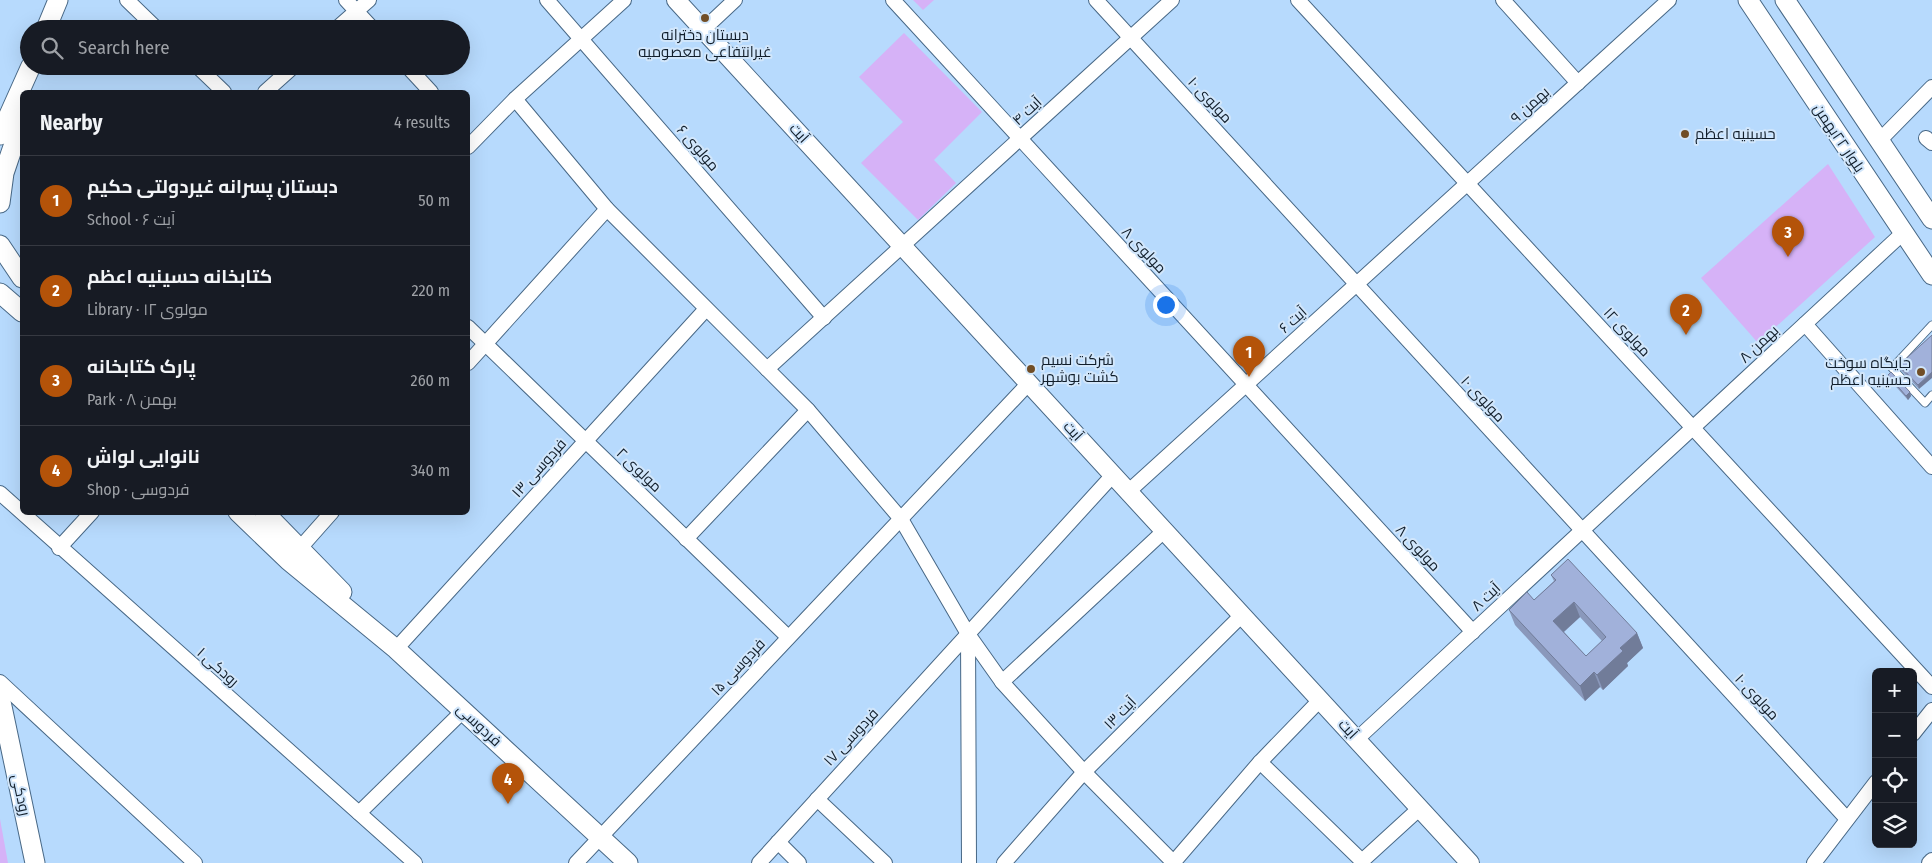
<!DOCTYPE html>
<meta charset="utf-8">
<style>
:root{--surface:#171b24;--page:#20242c;--text:#f1f3f6;--muted:#9ea1a6;--line:#363941;--accent:#b45309}
body{margin:0;font-family:"Fira Sans Condensed",Cairo,sans-serif;background:var(--page);color:var(--text)}
.controls{position:absolute;right:15px;bottom:15px;display:grid;overflow:hidden;border-radius:8px;box-shadow:0 5px 20px #0002}
.controls button{width:45px;height:45px;display:grid;place-items:center;padding:0;border:0;border-bottom:1px solid var(--line);background:var(--surface);color:var(--text);font:25px sans-serif}
.you{position:absolute;left:1165px;top:304px;width:18px;height:18px;margin:-12px;border:4px solid #fff;border-radius:50%;background:#1a73e8;box-shadow:0 0 0 8px #1a73e833}
.badge{display:grid;place-items:center;width:32px;height:32px;border-radius:50%;background:var(--accent);color:#fff;font-size:16px;font-weight:700}
.pin{position:absolute;translate:-50% -41px;filter:drop-shadow(0 1px 2px #0008)}
.pin::after{content:'';position:absolute;top:26px;width:18px;height:15px;background:inherit;clip-path:polygon(0 0,100% 0,50% 100%)}
.list{margin:0;padding:0;list-style:none}
h2{display:flex;justify-content:space-between;align-items:center;height:65px;margin:0;padding:0 20px;font-size:21px}
h2 small{font-size:16px;font-weight:400;color:var(--muted)}
.list li{display:grid;grid-template-columns:32px 1fr auto;gap:15px;align-items:center;box-sizing:border-box;height:90px;padding:0 20px;border-top:1px solid var(--line)}
.list b{display:block;font-size:19px;white-space:nowrap}
.list p{margin:0;font-size:16px;white-space:nowrap;color:var(--muted)}
.list em{font-size:16px;font-style:normal;color:var(--muted)}
.icon{flex:none;width:28px;height:28px;fill:none;stroke:currentColor;stroke-width:2;stroke-linecap:round;stroke-linejoin:round}
.map{position:relative;flex:none;width:1932px;height:863px;overflow:hidden}
.search{position:absolute;background:var(--surface);box-shadow:0 5px 20px #0002;left:20px;top:20px;width:450px;height:55px;display:flex;align-items:center;gap:12px;box-sizing:border-box;padding:0 18px;border-radius:28px;color:var(--muted);font-size:19px}
.panel{position:absolute;background:var(--surface);box-shadow:0 5px 20px #0002;left:20px;top:90px;width:450px;height:425px;border-radius:8px}
.map>svg:first-child{display:block}
</style>
<div class="map">
<svg width="1932" height="863" viewBox="0 0 1932 863">
<rect width="100%" height="100%" fill="#b7dafd"/>
<g fill="#d6b2f7">
<polygon points="913,0 934,0 923,10"/>
<polygon points="904,33 982,112 934,160 956,183 918,220 861,163 903,122 859,77"/>
<polygon points="1828,164 1875,237 1758,343 1701,278"/>
<polygon points="0,819 8,863 0,863"/>
</g>
<g fill="none" stroke-linecap="round" stroke-linejoin="round">
<g stroke="#486886" stroke-width="9">
<polyline id="service" points="1932,325 1892,368 1925,403 1932,395"/>
</g>
<g stroke="#486886" stroke-width="16">
<g id="minor">
<polyline points="127,0 157,29"/>
<polyline points="346,0 373,29"/>
<polyline points="547,0 824,318"/>
<polyline points="893,0 1473,632"/>
<polyline points="1096,0 1847,819"/>
<polyline points="1298,0 1932,687"/>
<polyline points="1503,0 1578,83"/>
<polyline points="336,29 369,0"/>
<polyline points="703,30 735,0"/>
<polyline points="197,66 224,92"/>
<polyline points="407,66 431,92"/>
<polyline points="265,92 294,66"/>
<polyline points="515,99 607,209 808,410 901,519 968,634 1002,682 1084,772 1174,863"/>
<polyline points="1926,138 1932,143"/>
<polyline points="1879,141 1932,87"/>
<polyline points="468,147 515,99 624,0"/>
<polyline points="1805,324 1932,467"/>
<polyline points="468,327 788,637"/>
<polyline points="468,363 607,209"/>
<polyline points="767,369 1172,0"/>
<polyline points="1129,491 1669,0"/>
<polyline points="0,493 415,863"/>
<polyline points="686,539 808,410"/>
<polyline points="301,547 332,512"/>
<polyline points="59,548 92,512"/>
<polyline points="968,634 969,863"/>
<polyline points="396,649 706,309"/>
<polyline points="0,682 195,863"/>
<polyline points="1002,682 1164,531"/>
<polyline points="1913,734 1932,710"/>
<polyline points="1357,739 1903,233"/>
<polyline points="1260,762 1362,861 1420,808"/>
<polyline points="817,799 885,863"/>
<polyline points="359,813 463,711"/>
<polyline points="778,842 799,863"/>
<polyline points="576,863 1029,383"/>
<polyline points="759,863 1113,475"/>
<polyline points="1004,863 1084,772 1242,615"/>
<polyline points="1173,863 1260,762 1320,700"/>
<polyline points="1814,863 1876,782"/>
<polyline points="1929,863 1932,860"/>
</g>
</g>
<g stroke="#486886" stroke-width="20">
<polyline id="tertiary" points="676,0 1470,863"/>
</g>
<g stroke="#486886" stroke-width="21">
<g id="secondary">
<polyline points="1748,0 1932,275"/>
<polyline points="1785,0 1932,219"/>
<polyline points="46,29 58,0"/>
<polyline points="0,135 31,66"/>
<polyline points="0,203 4,173 22,120"/>
<polyline points="0,245 22,278"/>
<polyline points="0,293 22,312"/>
<polyline points="238,512 289,561 396,649 628,863"/>
<polyline points="264,512 342,592"/>
<polyline points="0,697 35,863"/>
</g>
</g>
<use href="#service" stroke="#fff" stroke-width="7"/>
<use href="#minor" stroke="#fff" stroke-width="14"/>
<use href="#tertiary" stroke="#fff" stroke-width="18"/>
<use href="#secondary" stroke="#fff" stroke-width="19"/>
</g>
<g fill="#8a98bb" fill-rule="evenodd">
<polygon points="1932,335 1919,389 1900,369 1899,365"/>
<polygon points="1888,375 1910,392 1911,396 1908,400 1889,379"/>
<path d="M1551,575L1637,633L1643,648L1627,663L1628,666L1603,690L1600,687L1585,701L1515,625L1509,610L1534,600L1554,581ZM1580,617L1602,641L1586,656L1564,632Z"/>
</g>
<g fill="#717c99">
<polygon points="1932,372 1932,378 1919,389 1918,385"/>
<polygon points="1910,392 1911,396 1908,400 1906,396"/>
<polygon points="1574,602 1580,617 1559,636 1553,621"/>
<polygon points="1637,633 1643,648 1627,663 1628,666 1603,690 1597,675 1620,648"/>
<polygon points="1594,672 1600,687 1585,701 1580,686"/>
</g>
<g fill="#a1b1da" stroke="#717c99" fill-rule="evenodd">
<polygon points="1932,335 1932,372 1918,385 1899,365"/>
<polygon points="1891,372 1910,392 1906,396 1888,375"/>
<path d="M1568,559L1637,633L1620,648L1623,651L1597,675L1594,672L1580,686L1509,610L1527,592L1534,600L1556,580L1551,575ZM1574,602L1606,637L1586,656L1553,621Z"/>
</g>
<g fill="#714e27" stroke="#d1e6fb" stroke-width="2">
<circle cx="705" cy="18" r="5"/>
<circle cx="1685" cy="134" r="5"/>
<circle cx="1031" cy="369" r="5"/>
<circle cx="1921" cy="372" r="5"/>
</g>
<g text-anchor="middle" dominant-baseline="central" stroke-width="4" stroke-linejoin="round" paint-order="stroke">
<g font-size="15" fill="#111e2b" stroke="#d1e6fb" text-anchor="start">
<text x="705" y="35" text-anchor="middle">دبستان دخترانه<tspan x="705" dy="17">غیرانتفاعی معصومیه</tspan></text>
<text x="1695" y="134">حسینیه اعظم</text>
<text x="1041" y="360">شرکت نسیم<tspan x="1041" dy="17">کشت بوشهر</tspan></text>
<text x="1911" y="363" text-anchor="end">جایگاه سوخت<tspan x="1911" dy="17">حسینیه اعظم</tspan></text>
</g>
<g font-size="15" fill="#111e2b" stroke="#d1e6fb">
<text transform="translate(1210 100) rotate(47)">مولوی ۱۰</text>
<text transform="translate(1530 105) rotate(-42)">بهمن ۹</text>
<text transform="translate(1027 111) rotate(-43)">آیت ۴</text>
<text transform="translate(799 133) rotate(47)">آیت</text>
<text transform="translate(1839 138) rotate(56)">بلوار ۲۲بهمن</text>
<text transform="translate(698 148) rotate(49)">مولوی ۶</text>
<text transform="translate(1144 250) rotate(47)">مولوی ۸</text>
<text transform="translate(1293 320) rotate(-42)">آیت ۶</text>
<text transform="translate(1627 332) rotate(47)">مولوی ۱۲</text>
<text transform="translate(1759 344) rotate(-43)">بهمن ۸</text>
<text transform="translate(1483 399) rotate(47)">مولوی ۱۰</text>
<text transform="translate(1073 431) rotate(47)">آیت</text>
<text transform="translate(539 468) rotate(-48)">فردوسی ۱۳</text>
<text transform="translate(639 470) rotate(44)">مولوی ۲</text>
<text transform="translate(1418 548) rotate(47)">مولوی ۸</text>
<text transform="translate(1486 597) rotate(-43)">آیت ۸</text>
<text transform="translate(218 667) rotate(42)">رودکی ۱</text>
<text transform="translate(738 667) rotate(-47)">فردوسی ۱۵</text>
<text transform="translate(1757 697) rotate(47)">مولوی ۱۰</text>
<text transform="translate(1120 713) rotate(-45)">آیت ۱۳</text>
<text transform="translate(479 725) rotate(43)">فردوسی</text>
<text transform="translate(1348 729) rotate(47)">آیت</text>
<text transform="translate(851 737) rotate(-47)">فردوسی ۱۷</text>
<text transform="translate(21 795) rotate(78)">رودکی</text>
</g>
</g>
</svg>
<div class="controls">
<button>+</button>
<button>−</button>
<button><svg class="icon" aria-label="locate" viewBox="0 0 24 24"><circle cx="12" cy="12" r="6"/><path d="M12 2v4M12 18v4M2 12h4M18 12h4"/></svg></button>
<button><svg class="icon" aria-label="layers" viewBox="0 0 24 24"><path d="M12 4l9 5-9 5-9-5zM3 14l9 5 9-5"/></svg></button>
</div>
<div class="you"></div>
<div class="pin badge" style="left:1249px;top:377px">1</div>
<div class="pin badge" style="left:1686px;top:335px">2</div>
<div class="pin badge" style="left:1788px;top:257px">3</div>
<div class="pin badge" style="left:508px;top:804px">4</div>
<div class="search"><svg class="icon" aria-label="search" viewBox="0 0 24 24"><circle cx="10" cy="10" r="6"/><path d="M15 15l6 6"/></svg>Search here</div>
<section class="panel">
<h2>Nearby<small>4 results</small></h2>
<ul class="list">
<li><span class="badge">1</span><div><b>دبستان پسرانه غیردولتی حکیم</b><p>School · آیت ۶</p></div><em>50 m</em></li>
<li><span class="badge">2</span><div><b>کتابخانه حسینیه اعظم</b><p>Library · مولوی ۱۲</p></div><em>220 m</em></li>
<li><span class="badge">3</span><div><b>پارک کتابخانه</b><p>Park · بهمن ۸</p></div><em>260 m</em></li>
<li><span class="badge">4</span><div><b>نانوایی لواش</b><p>Shop · فردوسی</p></div><em>340 m</em></li>
</ul>
</section>
</div>
